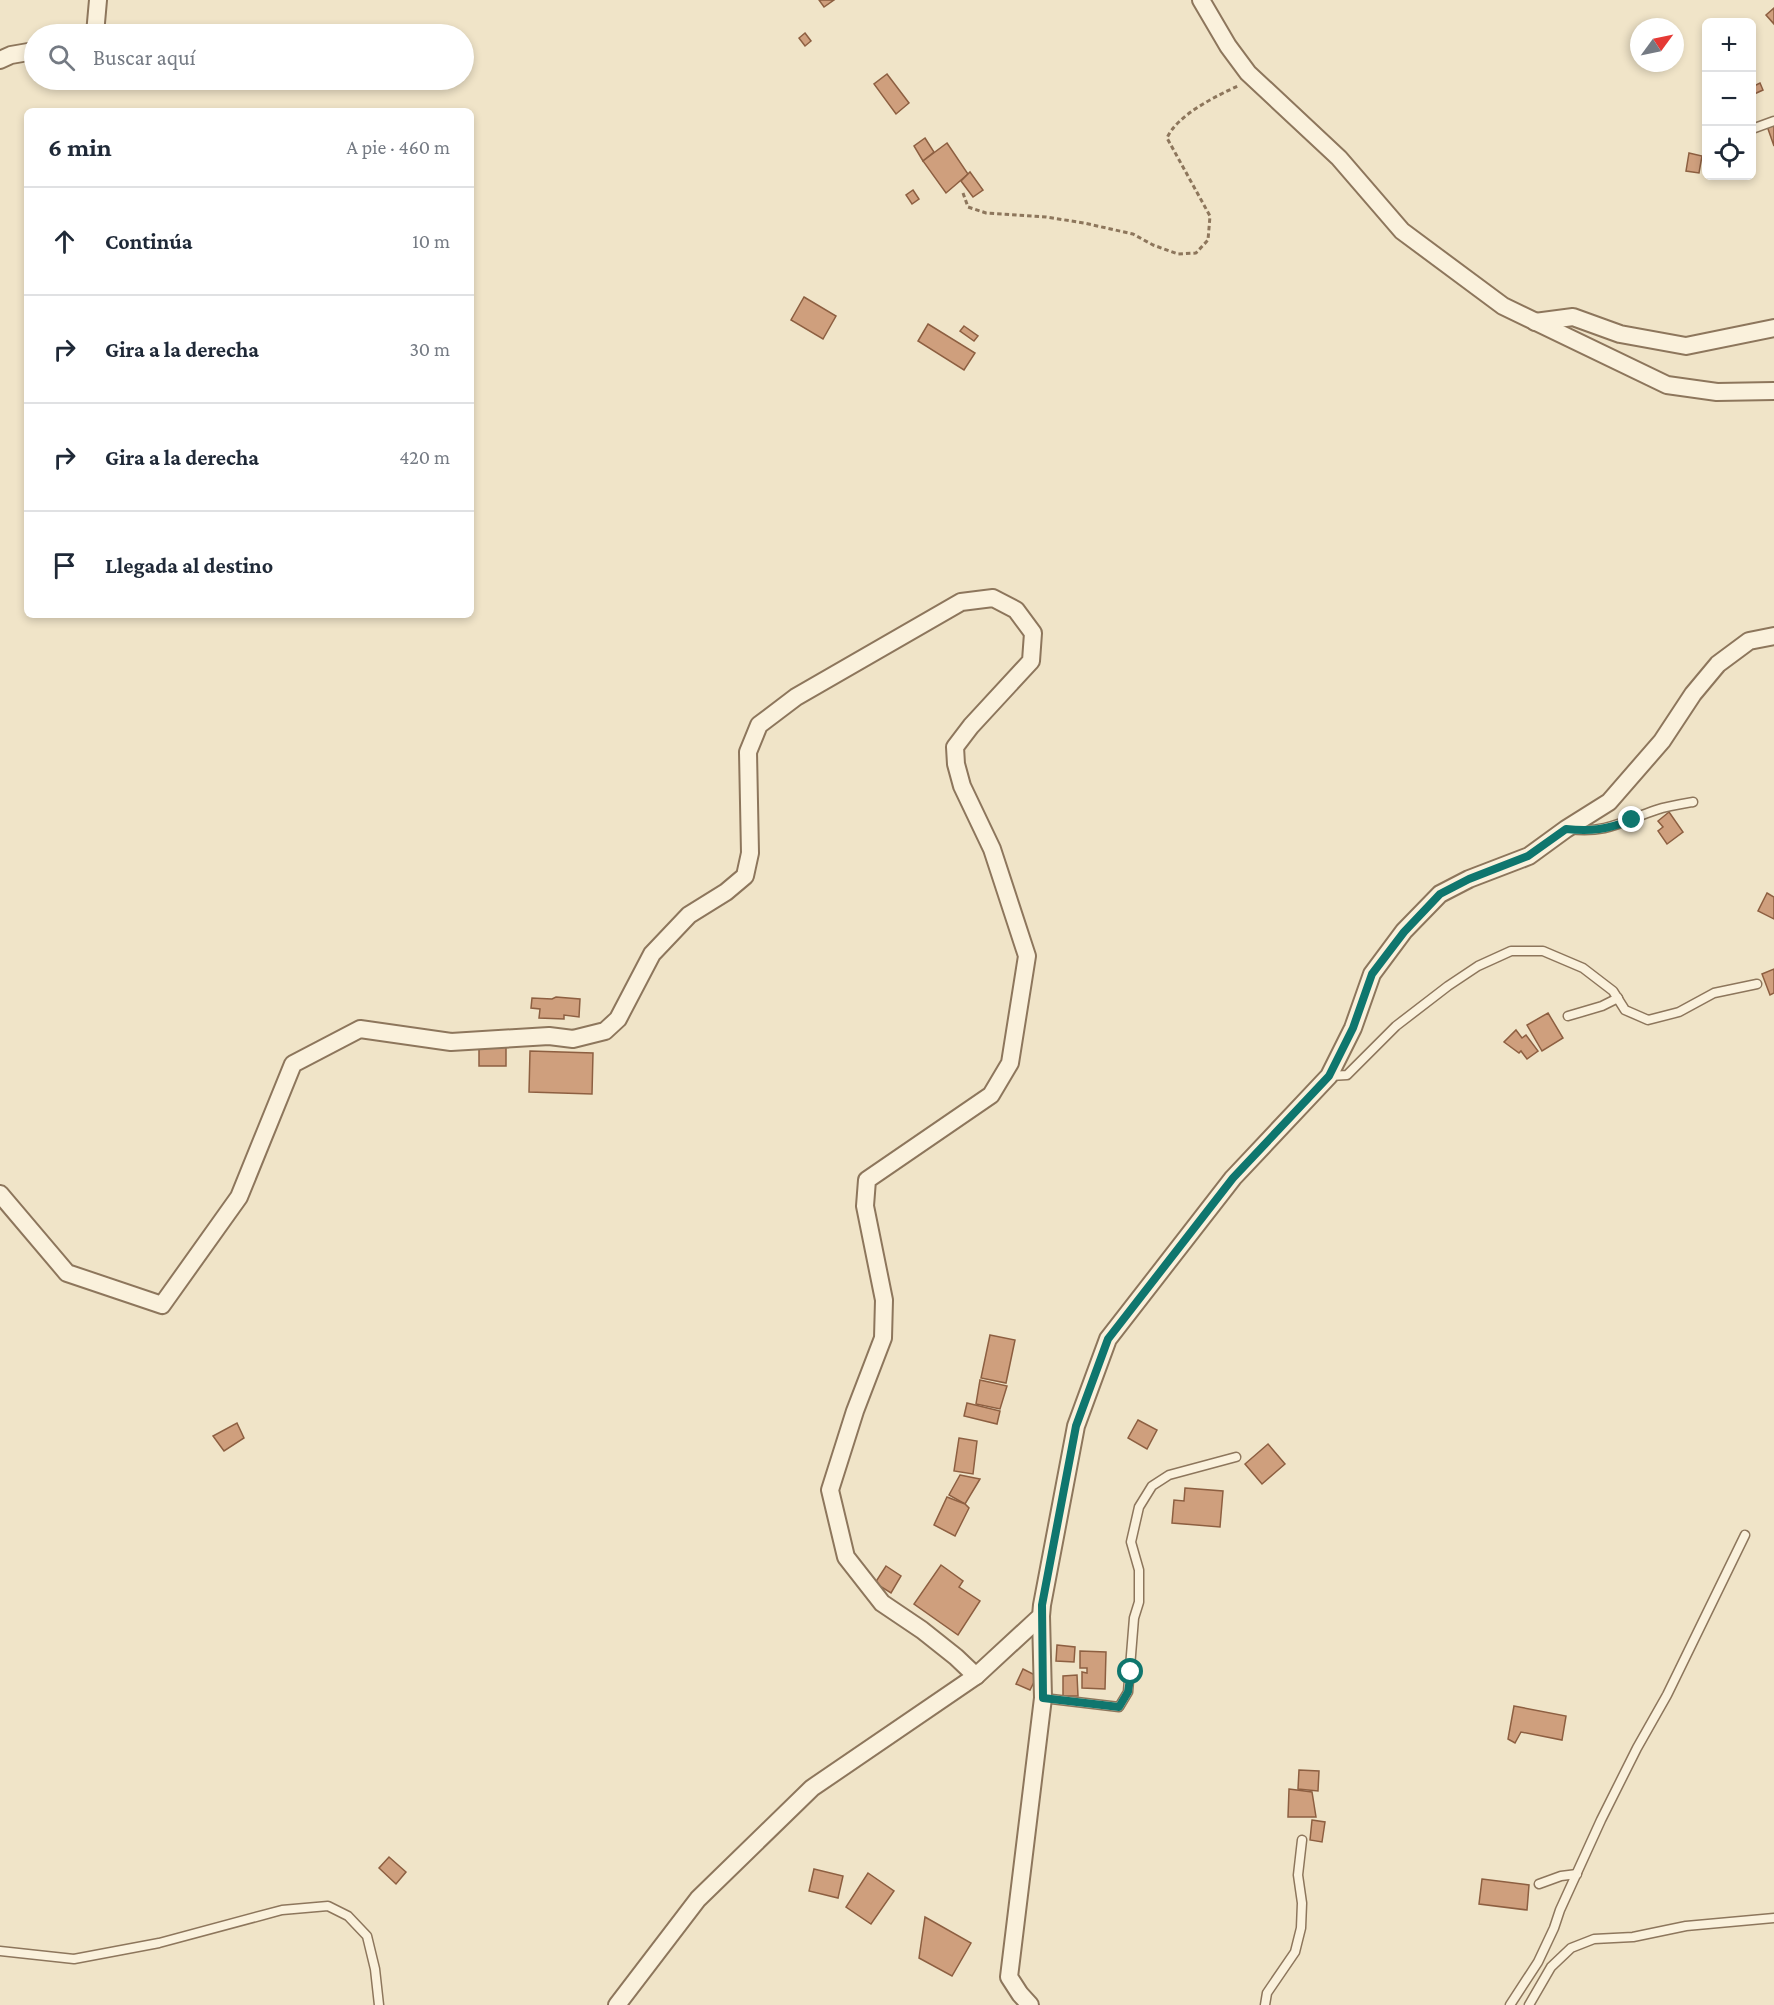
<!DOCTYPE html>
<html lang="es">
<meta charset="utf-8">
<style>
:root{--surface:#fff;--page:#f6f6f7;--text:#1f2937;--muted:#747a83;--line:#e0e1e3}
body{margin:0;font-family:"Crimson Pro",serif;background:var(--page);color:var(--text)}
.controls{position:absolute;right:18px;top:18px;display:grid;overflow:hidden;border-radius:9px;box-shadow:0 3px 9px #0003}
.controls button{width:54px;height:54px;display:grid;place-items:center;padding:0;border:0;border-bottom:2px solid var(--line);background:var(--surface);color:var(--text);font:30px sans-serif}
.compass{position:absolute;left:1630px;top:18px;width:54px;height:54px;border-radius:50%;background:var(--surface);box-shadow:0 3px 9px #0003;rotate:57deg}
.stop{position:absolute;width:18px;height:18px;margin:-14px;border:4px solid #0f766e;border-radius:50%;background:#fff}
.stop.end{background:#0f766e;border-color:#fff;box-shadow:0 2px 6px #0008}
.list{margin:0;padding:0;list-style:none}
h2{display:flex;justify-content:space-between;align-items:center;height:78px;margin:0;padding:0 24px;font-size:26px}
h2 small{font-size:20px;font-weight:400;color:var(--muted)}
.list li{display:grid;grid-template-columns:39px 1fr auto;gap:18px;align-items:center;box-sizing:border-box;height:108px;padding:0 24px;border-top:2px solid var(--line)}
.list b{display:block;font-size:22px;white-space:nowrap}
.list em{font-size:20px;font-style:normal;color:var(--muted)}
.icon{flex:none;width:33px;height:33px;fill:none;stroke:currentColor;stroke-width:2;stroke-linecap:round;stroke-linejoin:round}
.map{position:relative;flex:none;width:1774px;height:2005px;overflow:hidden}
.search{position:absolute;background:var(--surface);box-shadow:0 3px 9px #0003;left:24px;top:24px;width:450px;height:66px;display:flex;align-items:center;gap:15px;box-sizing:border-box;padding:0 21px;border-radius:33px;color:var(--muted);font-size:22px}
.panel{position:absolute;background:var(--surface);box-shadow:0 3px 9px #0003;left:24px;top:108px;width:450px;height:510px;border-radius:9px}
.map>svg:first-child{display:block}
</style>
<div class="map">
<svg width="1774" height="2005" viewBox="0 0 1774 2005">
<rect width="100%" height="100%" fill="#f0e4c8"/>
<g fill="#cf9f7d" stroke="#8d5f41" stroke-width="1.5">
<polygon points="819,0 834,0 824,7"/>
<polygon points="1774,8 1774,24 1766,15"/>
<polygon points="805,33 811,41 805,46 799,38"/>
<polygon points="887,74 909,103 896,114 874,84"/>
<polygon points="1760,83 1763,90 1752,95 1752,87"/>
<polygon points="1774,124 1774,146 1767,126"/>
<polygon points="925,138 934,152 923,161 914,146"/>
<polygon points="947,143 968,174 946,193 923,161"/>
<polygon points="1689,153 1702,156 1699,173 1686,171"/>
<polygon points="970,172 983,190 973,197 961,181"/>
<polygon points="913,190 919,199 912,204 906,195"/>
<polygon points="804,297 836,316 823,339 791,320"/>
<polygon points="928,324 975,353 964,370 918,341"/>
<polygon points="964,326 978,336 974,341 960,331"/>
<polygon points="1669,812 1683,832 1667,844 1658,831 1663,827 1658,821"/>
<polygon points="1767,893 1774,897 1774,919 1758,911"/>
<polygon points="1774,969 1774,993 1770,995 1762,974"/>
<polygon points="556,997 580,999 579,1017 564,1015 564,1019 539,1018 540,1009 531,1008 532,998 552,999"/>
<polygon points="1548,1013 1563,1038 1542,1051 1527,1025"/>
<polygon points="1516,1030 1522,1038 1526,1035 1538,1051 1527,1059 1521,1051 1519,1053 1504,1042"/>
<polygon points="479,1046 506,1047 506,1066 479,1066"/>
<polygon points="530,1051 593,1053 592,1094 529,1092"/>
<polygon points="990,1335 1015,1340 1006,1383 981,1378"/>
<polygon points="980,1380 1007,1386 1000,1409 976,1404"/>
<polygon points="967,1403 1000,1411 997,1424 964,1416"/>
<polygon points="1138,1420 1157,1430 1147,1449 1128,1438"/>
<polygon points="237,1423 244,1438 224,1451 213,1436"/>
<polygon points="959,1438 977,1441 973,1474 954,1471"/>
<polygon points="1268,1444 1285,1464 1262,1484 1245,1464"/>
<polygon points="960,1475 980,1479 965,1504 949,1495"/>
<polygon points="1185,1488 1223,1491 1220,1527 1172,1523 1174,1500 1184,1501"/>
<polygon points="947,1497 965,1504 969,1508 955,1536 934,1525"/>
<polygon points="941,1565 963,1581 959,1587 980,1601 958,1635 914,1604"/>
<polygon points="886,1566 901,1576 891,1593 875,1583"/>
<polygon points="1057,1645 1075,1647 1074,1662 1056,1661"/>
<polygon points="1080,1651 1106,1652 1105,1689 1082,1688 1082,1672 1087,1673 1087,1668 1080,1668"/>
<polygon points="1023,1669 1037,1676 1030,1690 1016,1684"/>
<polygon points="1077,1675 1078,1696 1063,1696 1063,1676"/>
<polygon points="1514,1706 1566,1716 1562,1740 1521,1732 1515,1743 1508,1739"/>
<polygon points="1299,1770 1319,1771 1318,1791 1298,1789"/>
<polygon points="1289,1789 1312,1792 1316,1817 1288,1817"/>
<polygon points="1312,1820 1325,1822 1322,1842 1310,1840"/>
<polygon points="389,1857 406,1872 396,1884 379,1868"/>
<polygon points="814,1869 843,1876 838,1898 809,1891"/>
<polygon points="868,1873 894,1891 871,1924 846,1907"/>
<polygon points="1482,1879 1529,1885 1527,1910 1479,1904"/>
<polygon points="925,1917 971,1943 952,1976 919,1958"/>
</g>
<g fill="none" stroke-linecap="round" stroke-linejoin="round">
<g stroke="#8d765c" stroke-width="11">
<g id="lane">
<polyline points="1752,129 1774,121"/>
<path d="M1569,829C1606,834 1623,821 1656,810C1668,806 1681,804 1693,802"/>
<polyline points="1568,1016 1602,1006 1618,998"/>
<polyline points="1330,1076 1347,1075 1396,1026 1448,986 1478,966 1511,951 1543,951 1583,968 1613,991 1625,1010 1648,1020 1679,1012 1714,993 1757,984"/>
<polyline points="1043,1698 1119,1707 1128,1692 1134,1618 1139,1602 1139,1570 1131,1542 1139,1507 1152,1486 1169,1475 1236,1457"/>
<polyline points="1539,1884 1561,1876 1577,1874"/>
<polyline points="0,1951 74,1959 159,1943 282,1910 328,1906 348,1916 367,1936 375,1969 379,2005"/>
<polyline points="1265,2005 1267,1993 1295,1952 1301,1928 1302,1903 1298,1875 1302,1840"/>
<polyline points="1510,2005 1538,1962 1554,1928 1560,1910 1601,1820 1637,1748 1667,1695 1745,1535"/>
<polyline points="1529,2005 1551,1967 1571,1948 1594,1939 1633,1937 1686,1926 1774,1918"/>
</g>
</g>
<g stroke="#8d765c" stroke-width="20">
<g id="street">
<polyline points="1201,0 1228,46 1248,73 1339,158 1402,231 1503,306 1667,385 1717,392 1774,391"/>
<polyline points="95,34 98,0"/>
<polyline points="0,60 11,55 34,51"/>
<polyline points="1535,322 1573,317 1620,334 1686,346 1774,328"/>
<polyline points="0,1194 67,1273 162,1305 239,1197 293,1064 360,1029 451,1042 549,1036 573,1039 605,1031 618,1019 652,954 689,915 726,892 745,876 750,853 748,752 759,725 796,697 961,602 993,598 1016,610 1033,633 1031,661 971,726 955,747 956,764 962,786 992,849 1027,956 1010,1063 991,1095 867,1180 865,1206 884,1300 883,1338 855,1411 830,1490 846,1557 882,1603 922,1630 956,1657 976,1676"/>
<polyline points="617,2005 698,1899 812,1788 976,1676 1041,1616 1042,1605 1076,1426 1108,1339 1233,1178 1329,1076 1353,1028 1372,974 1404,931 1440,894 1469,879 1529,856 1566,829 1609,802 1662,741 1693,694 1718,664 1749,641 1774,636"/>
<polyline points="1030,2005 1020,1994 1009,1977 1043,1698 1041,1616"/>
</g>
</g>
<path stroke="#8d765c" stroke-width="3" stroke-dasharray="4.5 3" stroke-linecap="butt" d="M963,193L968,207L986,213L1046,217L1084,223L1133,234L1153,245L1178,254L1196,253L1208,240L1210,216L1167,138C1177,115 1216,96 1238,86"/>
<use href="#lane" stroke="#faf1dc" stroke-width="8"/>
<use href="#street" stroke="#faf1dc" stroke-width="16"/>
</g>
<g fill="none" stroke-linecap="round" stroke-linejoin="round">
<path stroke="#0f766e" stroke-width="8" d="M1131,1672L1128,1692L1119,1707L1043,1698L1042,1605L1076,1426L1108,1339L1233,1178L1329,1076L1353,1028L1372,974L1404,932L1440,894L1469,879L1528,856L1566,829C1592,832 1607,829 1632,820"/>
</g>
</svg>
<div class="controls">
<button>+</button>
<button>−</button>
<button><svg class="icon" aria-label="locate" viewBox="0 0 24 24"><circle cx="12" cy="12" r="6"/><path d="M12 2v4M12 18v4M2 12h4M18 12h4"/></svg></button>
</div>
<svg class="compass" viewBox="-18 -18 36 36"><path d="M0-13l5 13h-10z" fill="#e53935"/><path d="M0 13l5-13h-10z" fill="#747a83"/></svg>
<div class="stop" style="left:1131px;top:1672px"></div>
<div class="stop end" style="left:1632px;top:820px"></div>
<div class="search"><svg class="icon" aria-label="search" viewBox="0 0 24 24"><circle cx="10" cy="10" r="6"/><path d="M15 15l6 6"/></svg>Buscar aquí</div>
<section class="panel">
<h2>6 min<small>A pie · 460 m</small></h2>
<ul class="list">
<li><svg class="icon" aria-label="ahead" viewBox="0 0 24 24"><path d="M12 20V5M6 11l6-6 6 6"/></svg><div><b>Continúa</b></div><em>10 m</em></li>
<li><svg class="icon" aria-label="right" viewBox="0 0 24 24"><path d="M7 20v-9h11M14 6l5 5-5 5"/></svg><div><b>Gira a la derecha</b></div><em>30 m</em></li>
<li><svg class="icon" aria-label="right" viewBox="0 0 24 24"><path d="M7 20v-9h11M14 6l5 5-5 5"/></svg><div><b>Gira a la derecha</b></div><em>420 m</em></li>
<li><svg class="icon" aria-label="arrive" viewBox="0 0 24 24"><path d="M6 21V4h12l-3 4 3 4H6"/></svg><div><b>Llegada al destino</b></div></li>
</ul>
</section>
</div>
